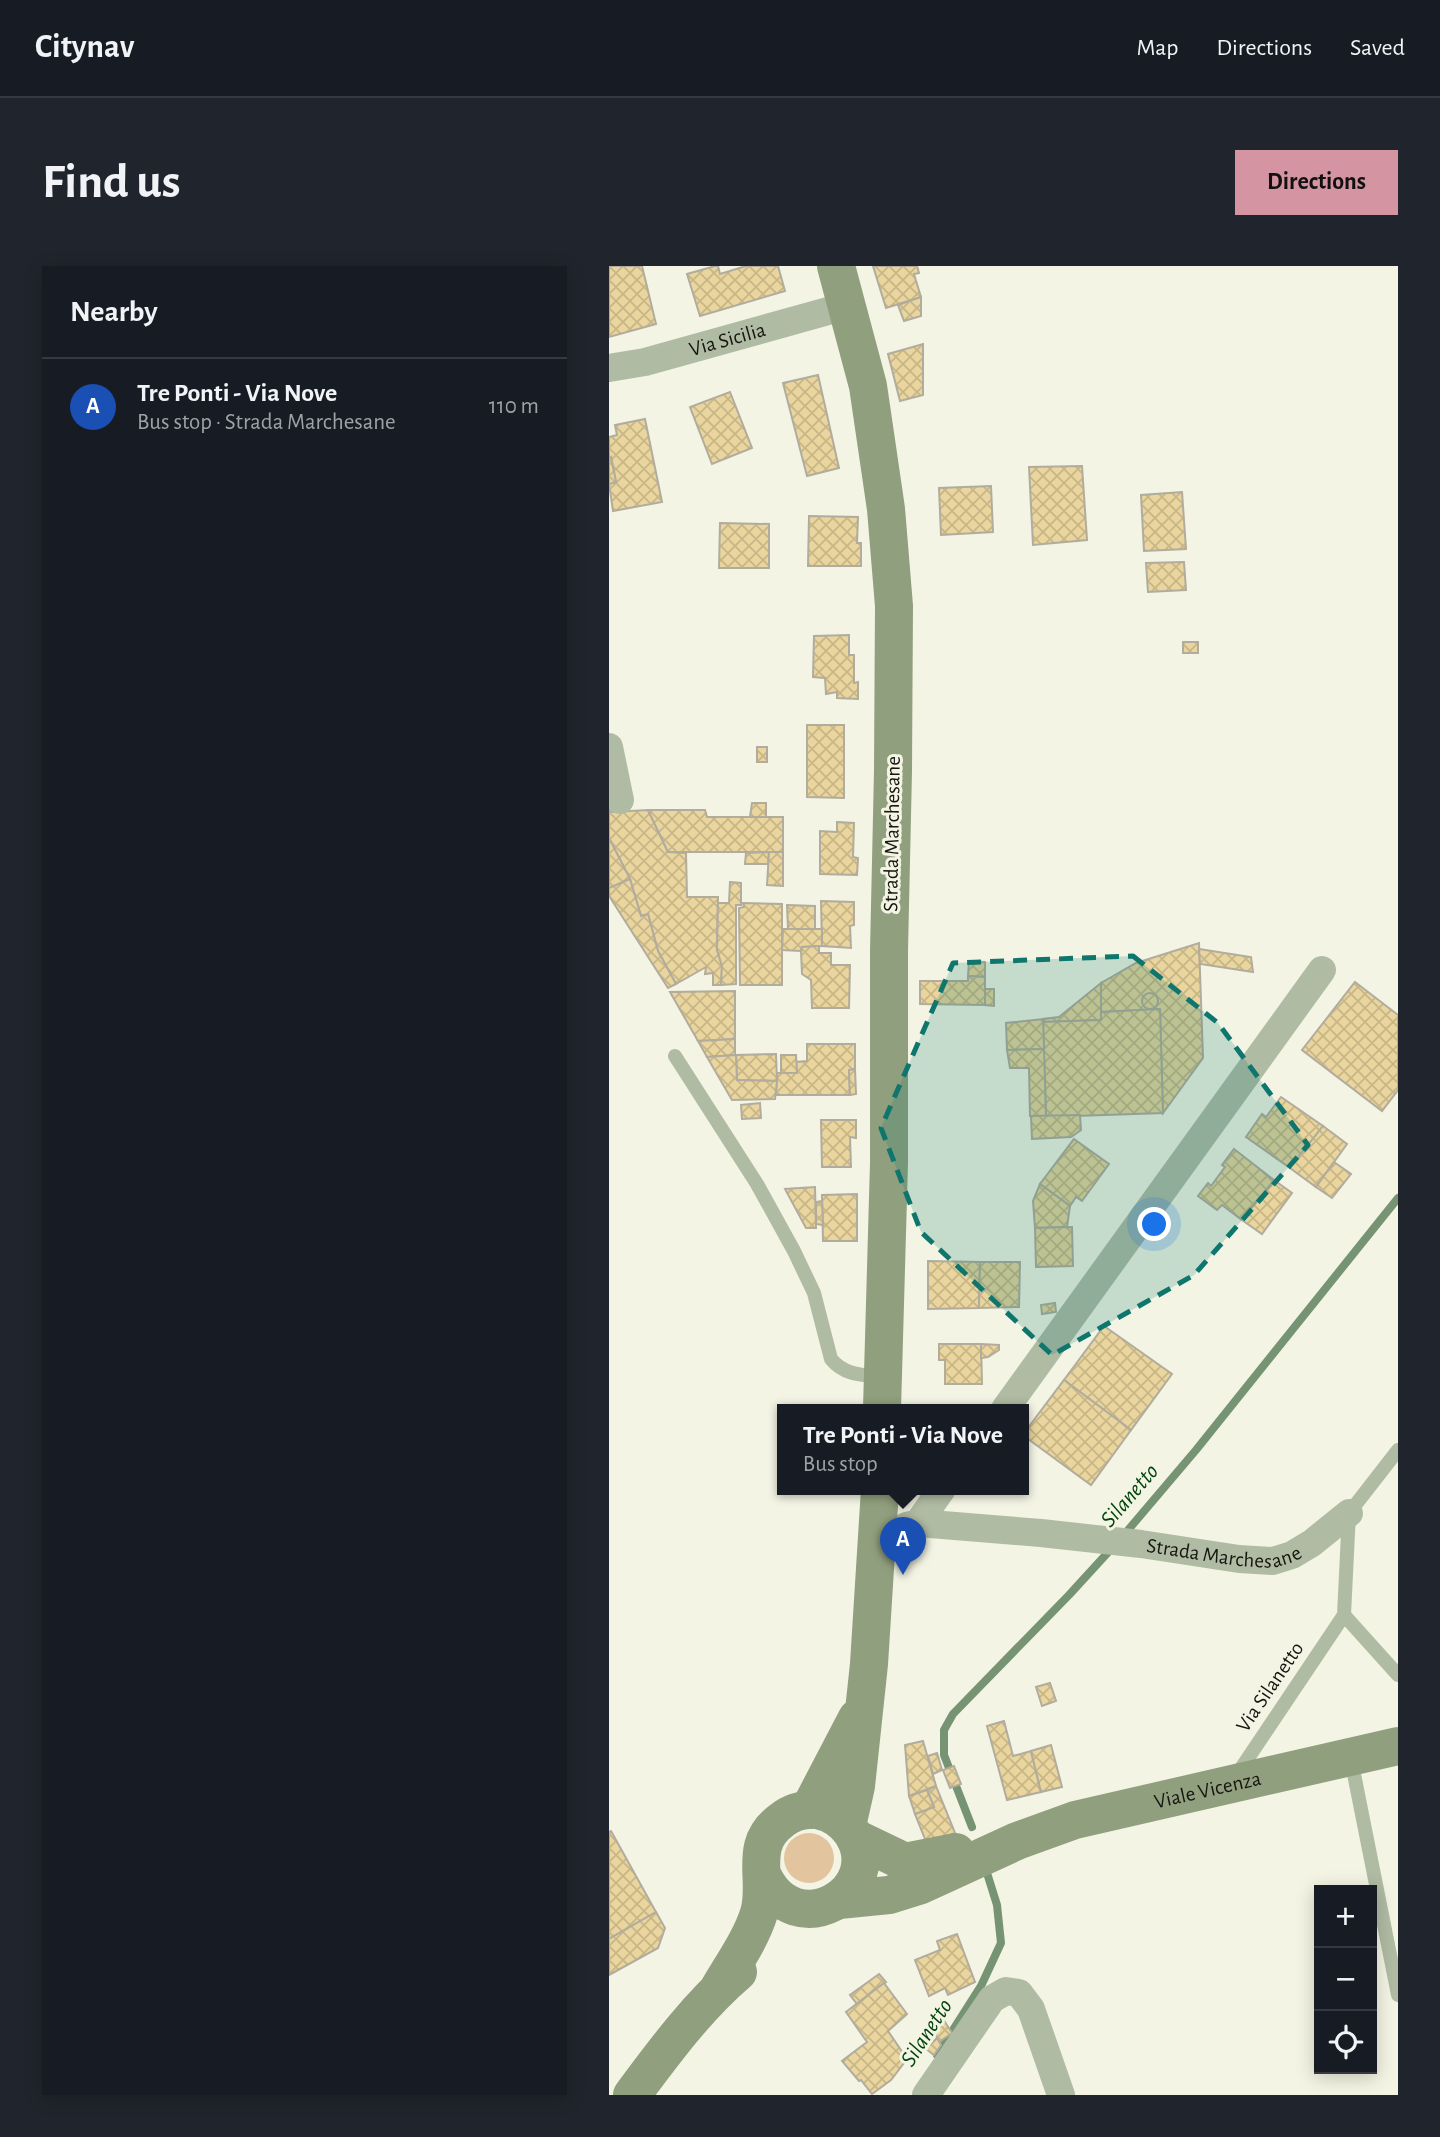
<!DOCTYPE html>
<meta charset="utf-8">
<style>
:root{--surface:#171b24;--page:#20242c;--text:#f1f3f6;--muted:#9ea1a6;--line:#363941;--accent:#d594a1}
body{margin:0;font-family:"Alegreya Sans",sans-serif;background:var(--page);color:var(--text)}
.controls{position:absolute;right:21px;bottom:21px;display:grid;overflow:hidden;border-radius:0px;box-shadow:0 4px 18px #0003}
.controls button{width:63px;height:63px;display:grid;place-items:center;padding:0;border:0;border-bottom:2px solid var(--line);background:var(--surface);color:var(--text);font:35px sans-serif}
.you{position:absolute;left:546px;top:959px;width:24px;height:24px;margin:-18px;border:5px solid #fff;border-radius:50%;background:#1a73e8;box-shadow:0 0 0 10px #1a73e833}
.badge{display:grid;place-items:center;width:46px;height:46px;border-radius:50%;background:var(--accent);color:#fff;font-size:23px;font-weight:700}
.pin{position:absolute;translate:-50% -58px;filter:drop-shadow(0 2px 4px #0008)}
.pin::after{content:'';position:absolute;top:37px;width:24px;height:21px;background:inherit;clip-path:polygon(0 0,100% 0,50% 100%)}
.popup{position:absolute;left:168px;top:1138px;width:252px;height:91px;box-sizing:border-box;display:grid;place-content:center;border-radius:0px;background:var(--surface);filter:drop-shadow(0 2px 5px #0005);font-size:23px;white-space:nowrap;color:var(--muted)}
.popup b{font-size:26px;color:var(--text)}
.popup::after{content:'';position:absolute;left:50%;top:100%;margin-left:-14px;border:14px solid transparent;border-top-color:var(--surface)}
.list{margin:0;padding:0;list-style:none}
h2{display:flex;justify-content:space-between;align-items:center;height:91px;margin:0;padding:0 28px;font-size:30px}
h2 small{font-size:23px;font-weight:400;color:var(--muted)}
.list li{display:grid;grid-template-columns:46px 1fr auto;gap:21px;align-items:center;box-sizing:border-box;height:98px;padding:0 28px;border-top:2px solid var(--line)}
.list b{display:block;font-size:26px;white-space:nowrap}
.list p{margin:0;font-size:23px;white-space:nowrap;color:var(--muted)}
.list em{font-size:23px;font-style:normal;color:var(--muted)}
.icon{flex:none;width:38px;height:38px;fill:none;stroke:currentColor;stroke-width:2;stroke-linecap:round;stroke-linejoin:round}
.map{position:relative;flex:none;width:789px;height:1829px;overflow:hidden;border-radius:0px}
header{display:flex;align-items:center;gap:42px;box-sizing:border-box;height:98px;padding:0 35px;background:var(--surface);border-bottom:2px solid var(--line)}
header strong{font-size:33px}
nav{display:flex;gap:38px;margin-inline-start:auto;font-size:24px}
.intro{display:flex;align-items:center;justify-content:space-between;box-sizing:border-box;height:168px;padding:0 42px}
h1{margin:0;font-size:49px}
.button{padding:18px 32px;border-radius:0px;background:var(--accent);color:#111;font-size:24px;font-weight:700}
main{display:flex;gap:42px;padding:0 42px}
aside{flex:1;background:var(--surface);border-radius:0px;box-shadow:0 4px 18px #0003}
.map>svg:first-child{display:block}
</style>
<header>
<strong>Citynav</strong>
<nav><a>Map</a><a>Directions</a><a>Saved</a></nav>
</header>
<div class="intro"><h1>Find us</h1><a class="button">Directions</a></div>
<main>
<aside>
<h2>Nearby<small></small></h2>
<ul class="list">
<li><span class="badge" style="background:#1a4fb4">A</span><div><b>Tre Ponti - Via Nove</b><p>Bus stop · Strada Marchesane</p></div><em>110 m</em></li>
</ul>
</aside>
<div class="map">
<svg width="789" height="1829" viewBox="0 0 789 1829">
<defs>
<pattern id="building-cross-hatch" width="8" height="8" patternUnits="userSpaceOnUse" patternTransform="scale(1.75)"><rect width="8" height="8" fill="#e9d59d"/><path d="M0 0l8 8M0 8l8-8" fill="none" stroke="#c7b686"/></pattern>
</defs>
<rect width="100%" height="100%" fill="#f3f4e3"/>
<circle fill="#e2c49f" cx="200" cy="1592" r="25"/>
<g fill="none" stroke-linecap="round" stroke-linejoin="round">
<g stroke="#769473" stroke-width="8">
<polyline points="514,1270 587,1184 789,932"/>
<polyline points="363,1561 335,1489 335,1464 344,1448 460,1329 503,1282"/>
<polyline points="328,1789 372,1720 392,1677 388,1639 378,1607"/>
</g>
</g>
<g fill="url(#building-cross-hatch)" stroke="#b1ac9d" stroke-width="2">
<polygon points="0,0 33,0 47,58 0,71"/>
<polygon points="106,0 109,0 111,8 137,0 169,0 176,25 91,50 78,8"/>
<polygon points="264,0 308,0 310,7 305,8 312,31 277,42"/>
<polygon points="312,31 312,50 295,55 289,39"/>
<polygon points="314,78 314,129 291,135 279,88"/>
<polygon points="209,109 230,202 198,210 174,117"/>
<polygon points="121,126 143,182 103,198 81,141"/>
<polygon points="36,153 53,236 4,245 0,218 7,216 2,191 0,192 0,171 8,169 6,159"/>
<polygon points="2,191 7,216 0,218 0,192"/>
<polygon points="473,200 478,274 424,279 420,201"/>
<polygon points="382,220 384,266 332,269 330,222"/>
<polygon points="573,226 577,283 535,285 532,229"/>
<polygon points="200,250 249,251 248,277 252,277 252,300 199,300"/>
<polygon points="111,257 160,258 160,302 110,302"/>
<polygon points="575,296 577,324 539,326 537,297"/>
<polygon points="240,369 240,389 245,389 245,417 249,416 249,433 228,432 228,426 217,428 216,412 204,411 205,370"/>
<rect x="574" y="376" width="15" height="11"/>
<polygon points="198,459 235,459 235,532 198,531"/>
<rect x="148" y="481" width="10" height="15"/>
<polygon points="0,537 2,546 39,544 59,586 77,587 78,631 109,631 108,684 113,700 112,719 104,719 104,707 96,708 97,701 67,718 49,685 39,648 32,650 21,613 0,572"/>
<polygon points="143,537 157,537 157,551 141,551"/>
<polygon points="39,544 96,544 98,551 174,551 174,586 59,586"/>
<polygon points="228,556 245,557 244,591 249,592 248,609 211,608 211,565 228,566"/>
<polygon points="0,572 21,613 0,622"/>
<polygon points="160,586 159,598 136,598 137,587"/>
<polygon points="160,586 174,586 174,620 158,619"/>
<polygon points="21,613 32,650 39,648 49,685 67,718 59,722 0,630 0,622"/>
<polygon points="121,616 132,617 132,639 127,639 127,718 112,719 113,700 108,684 109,637 120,637"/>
<polygon points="212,635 245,636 245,659 241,660 242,682 213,680"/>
<polygon points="134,637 173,638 173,719 131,719 130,642 135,641"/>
<polygon points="178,639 206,640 206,663 179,663"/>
<polygon points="174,663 213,663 213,680 193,681 192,685 173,684"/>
<polygon points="590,677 594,792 554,847 551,743 492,746 492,717 527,697"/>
<polygon points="210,680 210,687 222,687 222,699 241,699 240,742 203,742 202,714 193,708 192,685 193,681"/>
<polygon points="590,683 642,691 644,706 591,698"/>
<polygon points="360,695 376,696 376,711 359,710"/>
<polygon points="359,710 376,711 376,739 311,738 311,715 359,715"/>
<polygon points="746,716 789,749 789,824 773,845 693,784"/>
<polygon points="492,717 492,754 434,756 434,753 450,751"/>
<polygon points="376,723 385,723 385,740 376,739"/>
<polygon points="126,725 126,773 89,775 61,726"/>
<circle cx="541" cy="735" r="8"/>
<polygon points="551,743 554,847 437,851 434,756 492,754 492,746"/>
<polygon points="434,753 435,783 398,784 397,757"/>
<polygon points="126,773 126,789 98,791 89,775"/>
<polygon points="198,778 246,778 246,803 240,804 241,829 167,829 168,807 188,807 187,796 198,795"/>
<polygon points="435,783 437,851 421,850 420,802 401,802 398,784"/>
<polygon points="167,788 168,815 128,814 127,789"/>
<polygon points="127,789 128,814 168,815 166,833 123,834 98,791"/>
<polygon points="172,789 187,789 188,807 172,807"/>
<polygon points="246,803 247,828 241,829 240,804"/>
<polygon points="672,831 714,860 681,902 637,871 653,848 657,851"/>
<polygon points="151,837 152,852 133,853 132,839"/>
<polygon points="471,849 472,864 462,871 423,873 422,850"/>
<polygon points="212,854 247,854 247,872 241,871 242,901 213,901"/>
<polygon points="714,860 738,878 707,921 681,902"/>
<polygon points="465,873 500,898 473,935 467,931 461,940 431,918"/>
<polygon points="625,883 665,914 633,954 613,939 608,944 589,930 599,917 602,920 616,901 613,899"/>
<polygon points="725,896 742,908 723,932 707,921"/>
<polygon points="665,914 683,927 653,968 633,954"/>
<polygon points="431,918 461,940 458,961 426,962 424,935"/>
<polygon points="206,921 207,962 197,962 176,923"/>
<polygon points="248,928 248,975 214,975 213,929"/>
<polygon points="213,935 214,959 207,958 207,936"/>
<polygon points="463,961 464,1000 427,1001 426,962"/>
<polygon points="319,995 371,996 370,1042 319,1043"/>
<polygon points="371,996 411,996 410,1041 370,1042"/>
<polygon points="446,1037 447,1046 433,1048 432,1039"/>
<polygon points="495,1060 563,1108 522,1164 455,1114"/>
<polygon points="330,1078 372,1078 373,1118 336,1118 336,1094 330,1094"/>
<polygon points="372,1078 390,1079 390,1084 379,1091 372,1092"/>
<polygon points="455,1114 522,1164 482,1219 415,1170 415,1167"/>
<polygon points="441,1417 447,1435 433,1440 427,1421"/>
<polygon points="395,1455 404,1490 422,1485 432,1526 398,1534 378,1460"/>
<polygon points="314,1475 327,1520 300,1530 296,1479"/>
<polygon points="442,1479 453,1521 432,1526 422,1485"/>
<polygon points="328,1487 333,1504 324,1508 319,1490"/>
<polygon points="345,1500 352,1518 341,1522 334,1504"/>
<polygon points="327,1520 346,1567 318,1578 306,1548 325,1541 318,1524"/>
<polygon points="318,1524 325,1541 306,1548 300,1530"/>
<polygon points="2,1565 47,1646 0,1673 0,1566"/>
<polygon points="47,1646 56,1662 49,1682 0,1709 0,1673"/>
<polygon points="348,1668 366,1716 339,1729 336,1722 320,1730 306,1694 331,1684 328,1675"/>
<polygon points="270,1708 277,1716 248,1738 241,1729"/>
<polygon points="275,1717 298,1748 279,1765 298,1793 282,1814 263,1828 252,1814 250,1815 233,1795 258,1776 237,1746"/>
<polygon points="334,1753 343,1767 330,1776 321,1760"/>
<polygon points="328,1772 332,1779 325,1789 317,1783"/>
</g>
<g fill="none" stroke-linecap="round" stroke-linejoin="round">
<g stroke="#b0bba3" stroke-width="14">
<path d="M66,790L148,918L185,985L205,1027L222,1093C235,1109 253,1109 272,1111"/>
<polyline points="735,1349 789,1409"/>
<polyline points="742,1493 789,1729"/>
<polyline points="627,1510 735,1349 740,1247 789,1184"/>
</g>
<g stroke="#b0bba3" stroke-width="28">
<path id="s1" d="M0,102L36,96L237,40"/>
<polyline points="0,481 11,534"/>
<polyline points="396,1143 713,704"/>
<path id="s2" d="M309,1257L432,1267L532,1278L630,1293L664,1295L683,1289L703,1277L740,1247"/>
<polyline points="297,1260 309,1257 333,1223"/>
<polyline points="317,1829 383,1733 397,1725 410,1727 422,1743 452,1829"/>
</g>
<g stroke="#909f7d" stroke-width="38">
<polyline points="227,0 259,120 277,243 285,340 284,505 280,685 280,897 273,1143"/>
<polyline points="200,1544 248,1452"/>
<polyline points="238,1560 247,1520 260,1398 271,1223"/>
<polyline points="246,1572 296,1596 347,1586"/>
<path id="s3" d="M230,1634L280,1629L312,1619L408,1575L466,1554L789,1480"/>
<path d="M110,1722C124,1698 142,1673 150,1647C160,1613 138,1579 173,1554C183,1546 195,1543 208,1544C222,1547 235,1555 243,1567C280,1625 185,1681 153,1608"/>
<path d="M23,1829C55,1786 88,1741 129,1706"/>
</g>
</g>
<path fill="#0f766e" fill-opacity="0.2" stroke="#0f766e" stroke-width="5" stroke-dasharray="14 9" stroke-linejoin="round" d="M524,690L609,757L699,879L585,1009L443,1089L312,966L272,862L344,697Z"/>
<g text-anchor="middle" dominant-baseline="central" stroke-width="6" stroke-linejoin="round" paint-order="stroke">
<g font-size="21" fill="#161610" stroke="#f3f4e3">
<text stroke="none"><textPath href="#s1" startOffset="122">Via Sicilia</textPath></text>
<text transform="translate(283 568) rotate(-89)">Strada Marchesane</text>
<text stroke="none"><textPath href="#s2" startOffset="308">Strada Marchesane</textPath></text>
<text transform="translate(661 1421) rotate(-56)">Via Silanetto</text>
<text stroke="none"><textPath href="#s3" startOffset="387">Viale Vicenza</textPath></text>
</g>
<g font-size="23" font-style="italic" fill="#01440c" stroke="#f3f4e3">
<text transform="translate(521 1230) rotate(-49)">Silanetto</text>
<text transform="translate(318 1767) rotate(-57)">Silanetto</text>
</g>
</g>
</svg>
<div class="controls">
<button>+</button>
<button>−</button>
<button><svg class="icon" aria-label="locate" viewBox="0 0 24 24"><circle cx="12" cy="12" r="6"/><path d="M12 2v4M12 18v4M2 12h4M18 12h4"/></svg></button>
</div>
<div class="you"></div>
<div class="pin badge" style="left:294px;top:1309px;background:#1a4fb4">A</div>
<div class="popup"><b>Tre Ponti - Via Nove</b>Bus stop</div>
</div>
</main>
